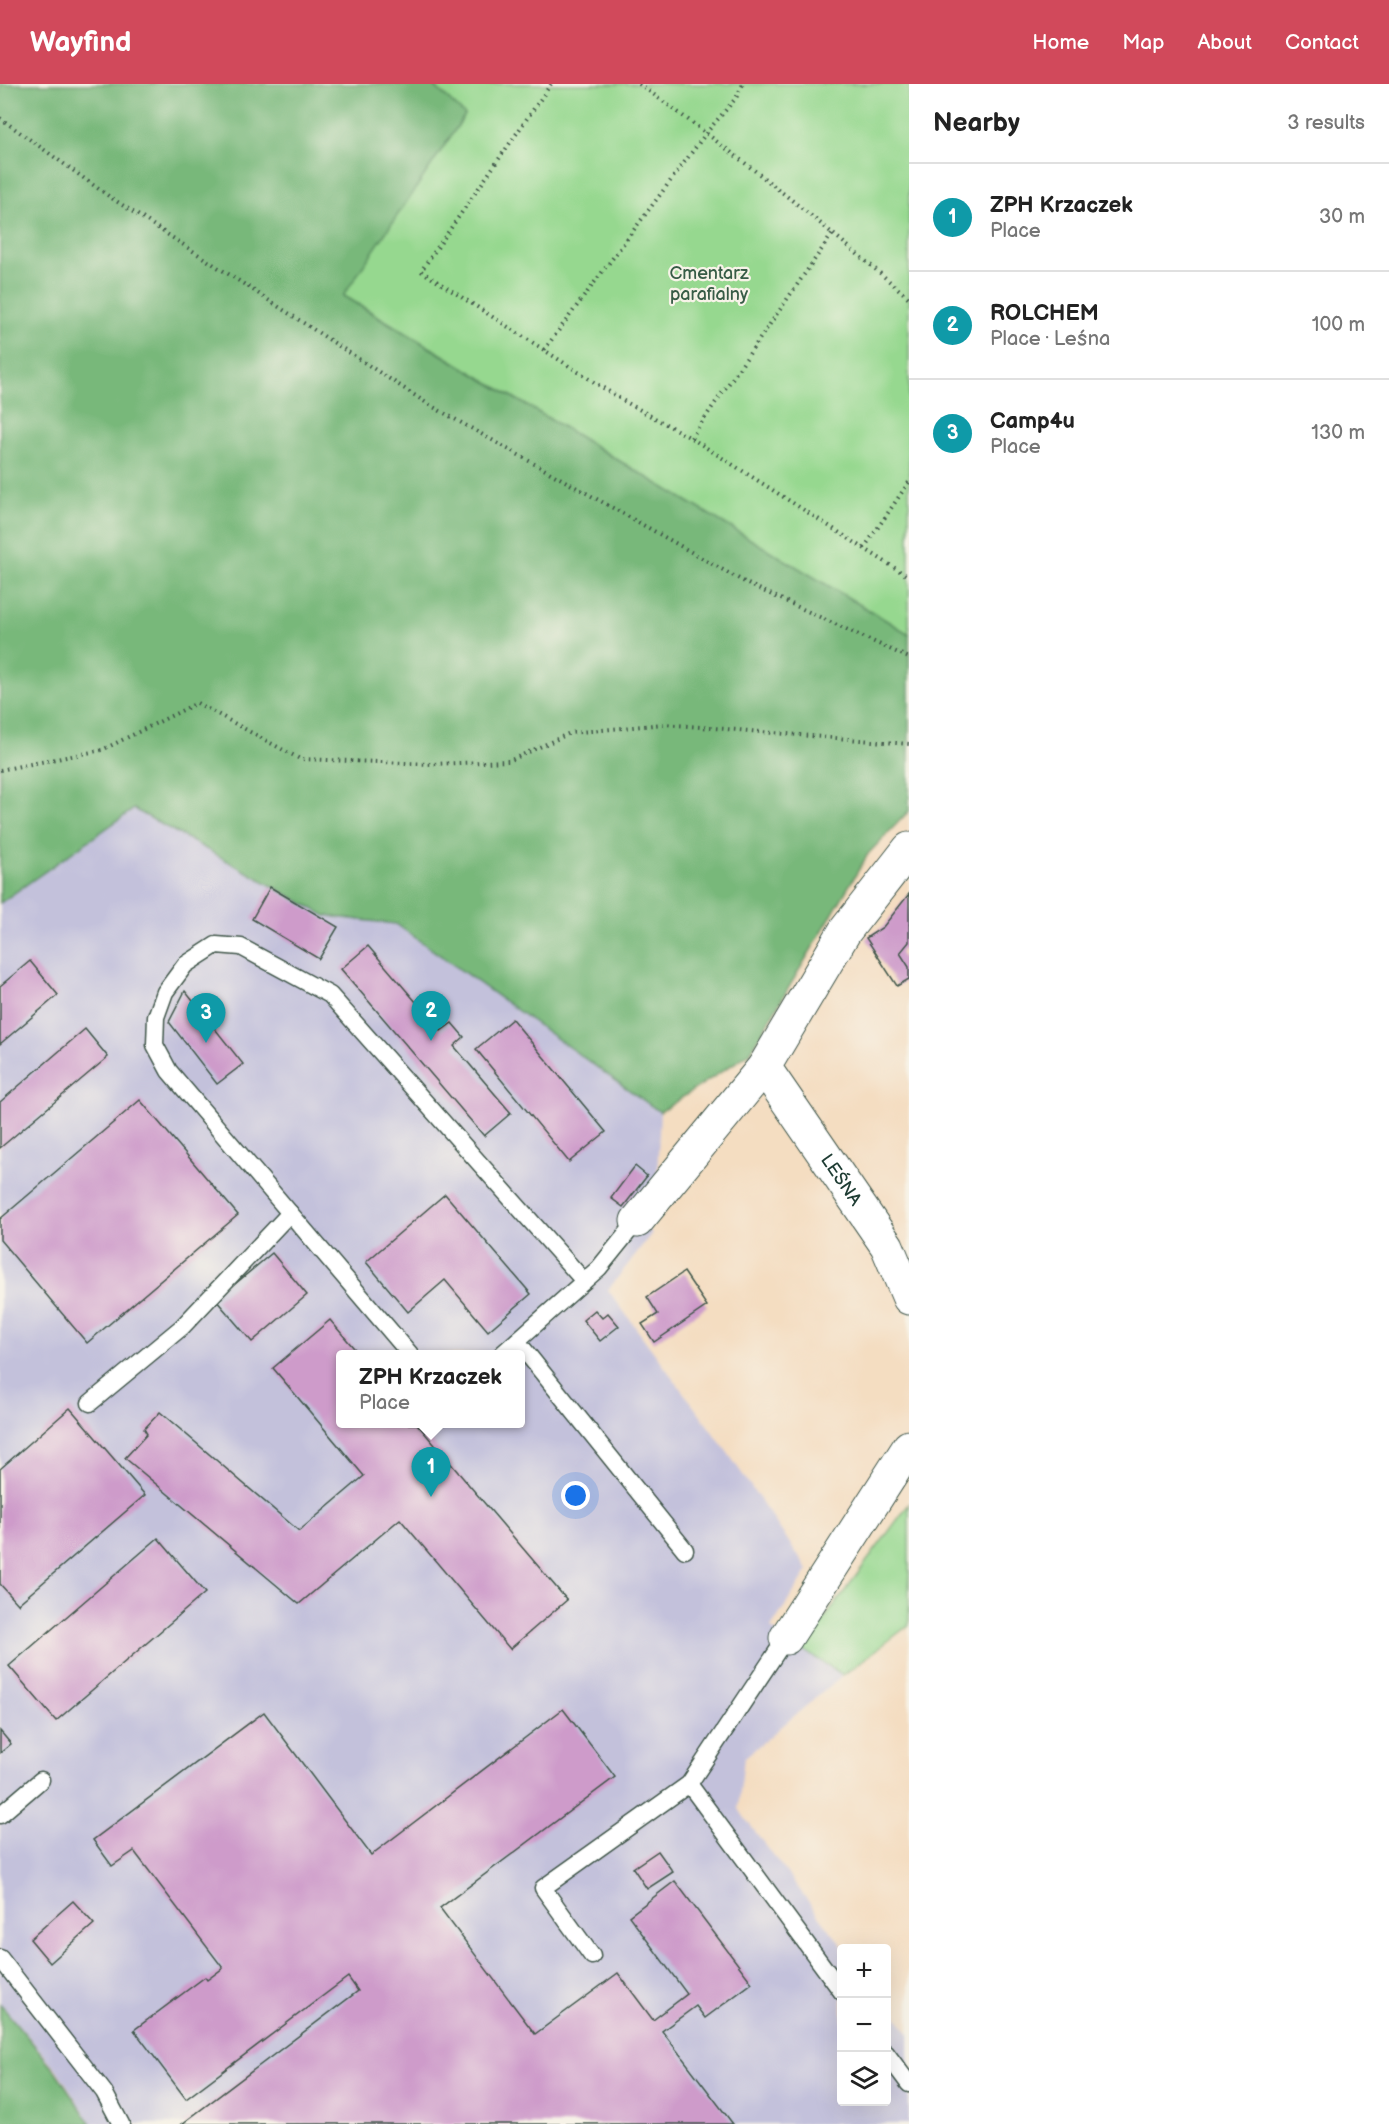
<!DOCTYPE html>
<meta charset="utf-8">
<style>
:root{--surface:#fff;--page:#f6f6f6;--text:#222;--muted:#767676;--line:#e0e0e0;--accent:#d1495b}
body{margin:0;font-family:"Balsamiq Sans",sans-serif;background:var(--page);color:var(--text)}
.controls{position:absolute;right:18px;bottom:18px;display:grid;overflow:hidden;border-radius:6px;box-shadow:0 6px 24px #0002}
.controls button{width:54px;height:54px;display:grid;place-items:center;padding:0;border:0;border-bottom:2px solid var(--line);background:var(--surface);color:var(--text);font:30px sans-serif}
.you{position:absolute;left:576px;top:1412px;width:21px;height:21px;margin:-15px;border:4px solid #fff;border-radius:50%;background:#1a73e8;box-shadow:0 0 0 9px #1a73e833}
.badge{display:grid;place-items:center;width:39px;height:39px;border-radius:50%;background:var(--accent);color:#fff;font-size:20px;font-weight:700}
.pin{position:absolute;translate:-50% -50px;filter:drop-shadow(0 2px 3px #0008)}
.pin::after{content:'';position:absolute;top:32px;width:21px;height:18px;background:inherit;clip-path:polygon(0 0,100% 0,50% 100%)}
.popup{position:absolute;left:336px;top:1266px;width:189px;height:78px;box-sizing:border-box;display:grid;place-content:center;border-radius:6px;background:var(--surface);filter:drop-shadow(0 2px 4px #0005);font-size:20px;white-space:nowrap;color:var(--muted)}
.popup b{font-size:22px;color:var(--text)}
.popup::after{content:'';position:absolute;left:50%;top:100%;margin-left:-12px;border:12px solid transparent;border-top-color:var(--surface)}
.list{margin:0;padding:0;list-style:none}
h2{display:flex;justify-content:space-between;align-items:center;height:78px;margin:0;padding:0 24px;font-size:26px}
h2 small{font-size:20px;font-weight:400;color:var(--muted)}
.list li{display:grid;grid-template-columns:39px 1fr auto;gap:18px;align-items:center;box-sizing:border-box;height:108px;padding:0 24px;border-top:2px solid var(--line)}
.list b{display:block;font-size:22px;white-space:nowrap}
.list p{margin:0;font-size:20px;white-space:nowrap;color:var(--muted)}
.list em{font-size:20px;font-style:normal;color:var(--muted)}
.icon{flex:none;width:33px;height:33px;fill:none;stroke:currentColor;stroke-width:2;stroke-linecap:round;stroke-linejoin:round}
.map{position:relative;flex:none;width:909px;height:2040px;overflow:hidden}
header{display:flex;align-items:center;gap:36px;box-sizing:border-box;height:84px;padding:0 30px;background:var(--accent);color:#fff}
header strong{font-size:28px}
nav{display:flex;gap:33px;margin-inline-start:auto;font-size:21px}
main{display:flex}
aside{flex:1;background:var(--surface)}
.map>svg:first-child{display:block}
</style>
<header>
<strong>Wayfind</strong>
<nav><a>Home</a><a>Map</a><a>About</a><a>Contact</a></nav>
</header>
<main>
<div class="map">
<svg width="909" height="2040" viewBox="0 0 909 2040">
<rect width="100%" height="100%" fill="#f7f3e8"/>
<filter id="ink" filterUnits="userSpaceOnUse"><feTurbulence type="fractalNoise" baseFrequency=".0167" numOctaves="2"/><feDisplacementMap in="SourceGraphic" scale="12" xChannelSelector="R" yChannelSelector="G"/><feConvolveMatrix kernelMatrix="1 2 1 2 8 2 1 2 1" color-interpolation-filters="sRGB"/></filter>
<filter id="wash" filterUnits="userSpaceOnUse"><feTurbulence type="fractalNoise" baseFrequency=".008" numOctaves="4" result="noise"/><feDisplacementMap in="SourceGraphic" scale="24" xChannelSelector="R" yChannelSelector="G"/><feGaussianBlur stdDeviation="1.35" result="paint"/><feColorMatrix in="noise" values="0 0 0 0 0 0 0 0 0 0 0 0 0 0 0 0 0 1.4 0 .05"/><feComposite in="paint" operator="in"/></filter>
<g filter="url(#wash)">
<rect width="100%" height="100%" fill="#f4ddc1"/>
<path fill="#c3c1db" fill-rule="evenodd" d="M134,725L326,832L396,840L660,1028L657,1094L628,1128L652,1149L608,1206L728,1369L808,1486L771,1544L843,1591L744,1674L738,1725L844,1864H842V2018H886L887,1919L909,1949V2040H92L57,1986L0,1919V819ZM341,1270H521V1340H341Z"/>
<g fill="#96d88f" stroke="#5a8a62" stroke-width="1.5">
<polygon points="432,0 909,0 909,550 343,211 465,31"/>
<polygon points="909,1420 909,1541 843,1591 802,1565"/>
</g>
<g fill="#78b87a" stroke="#4c7a57" stroke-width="1.5">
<polygon points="0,0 432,0 465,31 343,212 909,550 909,727 868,770 750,969 660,1028 396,840 326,832 134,725 0,819"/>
<polygon points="0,1920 55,1986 91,2040 0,2040"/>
</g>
<g id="blocks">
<g fill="#ce9bca">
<polygon points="270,803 338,843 319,875 252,835"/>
<polygon points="909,810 909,858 900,869 909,883 909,895 897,902 866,854 883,843"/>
<polygon points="368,862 441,947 452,939 464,953 454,962 511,1029 484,1052 341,885"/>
<polygon points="30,877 58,911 0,960 0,902"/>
<polygon points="185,907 243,980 217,1000 169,938"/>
<polygon points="512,935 606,1048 569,1078 476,965"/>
<polygon points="85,945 108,973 0,1064 0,1018"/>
<polygon points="140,1016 238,1131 87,1259 0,1156 0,1135"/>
<polygon points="635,1082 647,1092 623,1123 611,1114"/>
<polygon points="445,1110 531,1210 488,1247 445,1196 408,1228 366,1178"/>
<polygon points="272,1169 307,1211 252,1258 216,1216"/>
<polygon points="684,1188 707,1222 654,1258 642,1240 658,1230 647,1213"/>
<polygon points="595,1226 602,1234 608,1229 619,1242 600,1257 583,1236"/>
<polygon points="330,1236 359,1270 341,1270 341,1340 417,1340 567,1516 510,1565 400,1435 299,1520 125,1374 147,1350 144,1345 160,1328 299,1447 364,1392 273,1284"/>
<polygon points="70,1324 145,1411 18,1520 0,1500 0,1385"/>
<polygon points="158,1454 205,1509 56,1637 9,1582"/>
<polygon points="563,1625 615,1693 440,1824 535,1950 618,1889 653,1936 687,1910 629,1832 675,1797 752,1899 705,1934 696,1922 662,1947 733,2040 182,2040 358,1907 348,1893 186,2015 134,1946 205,1893 207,1896 223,1884 134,1767 112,1782 93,1756 264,1628 371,1771"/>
<polygon points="0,1647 11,1660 0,1669"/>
<polygon points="658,1767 673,1788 647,1805 633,1784"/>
<polygon points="73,1817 94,1840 50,1879 30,1855"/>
</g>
</g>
</g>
<g filter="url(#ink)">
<use href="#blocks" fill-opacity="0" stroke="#3f5549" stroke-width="1.5"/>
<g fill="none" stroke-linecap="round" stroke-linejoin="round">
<g stroke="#3f5549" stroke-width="19">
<g id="lane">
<polyline points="517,1257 685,1466"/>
<polyline points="410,1270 169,987 155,961 156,933 165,908 185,881 216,861 241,863 330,911 584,1197"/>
<polyline points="502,1270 599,1184 637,1137"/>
<polyline points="90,1319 182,1243 290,1129"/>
<polyline points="689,1700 842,1908"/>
<polyline points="0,1731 41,1696"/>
<polyline points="592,1872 543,1804 689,1700 786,1554"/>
<polyline points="0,1874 104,2008 121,2040"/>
<polyline points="886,1969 909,2000"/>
</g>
</g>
<g stroke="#3f5549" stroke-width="35">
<g id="street">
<path id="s1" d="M909,765L845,847L764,983L887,1162L909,1214"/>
<polyline points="637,1137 764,983"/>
<polyline points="786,1554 909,1363"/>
</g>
</g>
<g stroke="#3f5549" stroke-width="4" stroke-dasharray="1.5 4.5" stroke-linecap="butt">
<polyline points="551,0 421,187 622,316 691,354 909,493"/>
<path d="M639,0C733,67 822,139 909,214"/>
<polyline points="0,34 110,113 428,320 748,500 909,574"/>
<polyline points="544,266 707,48 736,14 743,0"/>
<polyline points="691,354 833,149"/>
<polyline points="864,464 909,398"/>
<polyline points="0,686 102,666 197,619 300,675 432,680 509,677 570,649 664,640 909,660"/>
</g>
<use href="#lane" stroke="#fff" stroke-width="16"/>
<use href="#street" stroke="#fff" stroke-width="33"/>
</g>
</g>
<g text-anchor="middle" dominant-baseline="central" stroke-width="4.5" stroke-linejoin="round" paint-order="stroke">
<g font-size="18" fill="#375c46" stroke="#f7f3e8">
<text x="709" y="189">Cmentarz<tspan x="709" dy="21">parafialny</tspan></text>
</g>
<g font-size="18" fill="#1f3d34" stroke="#f7f3e8">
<text stroke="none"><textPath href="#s1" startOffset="399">LEŚNA</textPath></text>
</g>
</g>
</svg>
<div class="controls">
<button>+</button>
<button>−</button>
<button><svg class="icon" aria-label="layers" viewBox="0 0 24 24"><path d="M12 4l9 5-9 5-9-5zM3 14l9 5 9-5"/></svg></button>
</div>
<div class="you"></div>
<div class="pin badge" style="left:431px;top:1413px;background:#0f9aa8">1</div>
<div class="popup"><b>ZPH Krzaczek</b>Place</div>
<div class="pin badge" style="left:431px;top:957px;background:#0f9aa8">2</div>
<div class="pin badge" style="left:206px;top:959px;background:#0f9aa8">3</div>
</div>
<aside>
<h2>Nearby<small>3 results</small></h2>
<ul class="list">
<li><span class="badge" style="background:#0f9aa8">1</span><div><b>ZPH Krzaczek</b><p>Place</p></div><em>30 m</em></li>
<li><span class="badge" style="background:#0f9aa8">2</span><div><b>ROLCHEM</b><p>Place · Leśna</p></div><em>100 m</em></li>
<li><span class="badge" style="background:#0f9aa8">3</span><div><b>Camp4u</b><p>Place</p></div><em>130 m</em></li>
</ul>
</aside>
</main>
